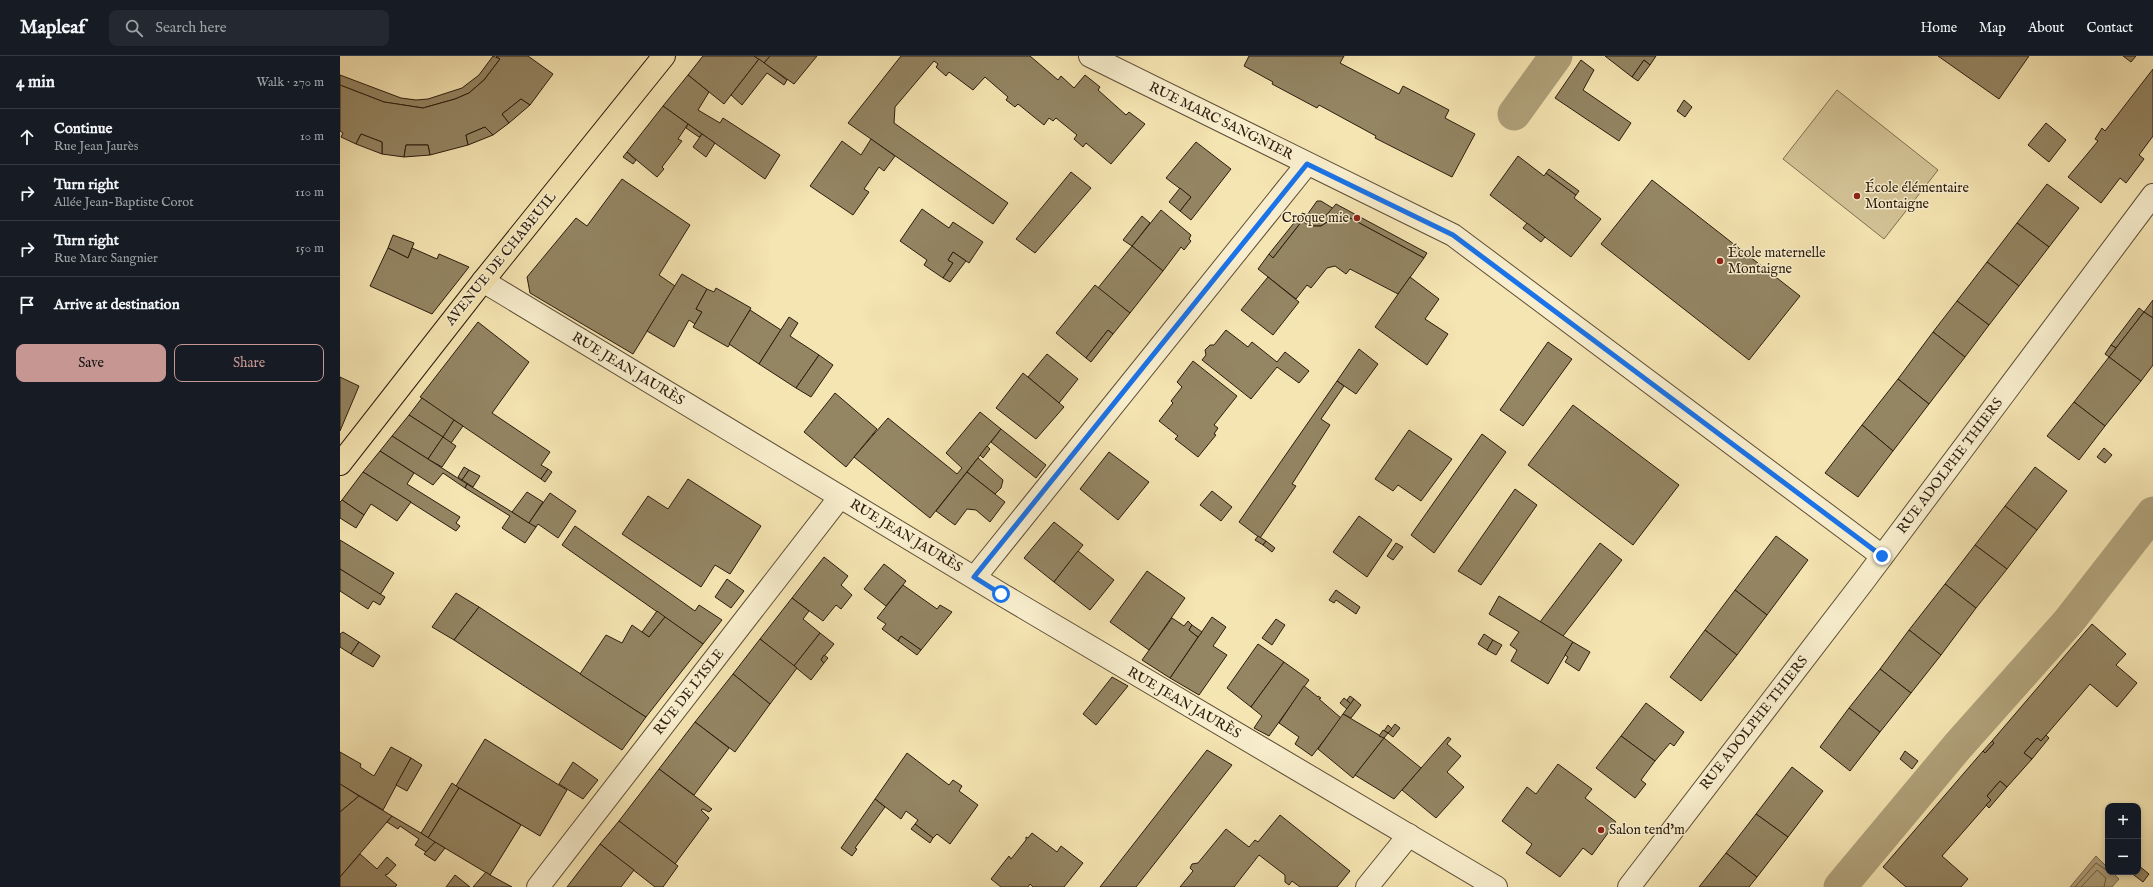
<!DOCTYPE html>
<meta charset="utf-8">
<style>
:root{--surface:#171b24;--page:#242831;--text:#f1f3f6;--muted:#9ea1a6;--line:#363941;--accent:#c59692}
body{margin:0;font-family:"IM FELL English",serif;background:var(--page);color:var(--text)}
.controls{position:absolute;right:12px;bottom:12px;display:grid;overflow:hidden;border-radius:8px;box-shadow:0 2px 6px #0003}
.controls button{width:36px;height:36px;display:grid;place-items:center;padding:0;border:0;border-bottom:1px solid var(--line);background:var(--surface);color:var(--text);font:20px sans-serif}
.stop{position:absolute;width:12px;height:12px;margin:-9px;border:3px solid #1a73e8;border-radius:50%;background:#fff}
.stop.end{background:#1a73e8;border-color:#fff;box-shadow:0 1px 4px #0008}
.list{margin:0;padding:0;list-style:none}
h2{display:flex;justify-content:space-between;align-items:center;height:52px;margin:0;padding:0 16px;font-size:17px}
h2 small{font-size:13px;font-weight:400;color:var(--muted)}
.list li{display:grid;grid-template-columns:26px 1fr auto;gap:12px;align-items:center;box-sizing:border-box;height:56px;padding:0 16px;border-top:1px solid var(--line)}
.list b{display:block;font-size:15px;white-space:nowrap}
.list p{margin:0;font-size:13px;white-space:nowrap;color:var(--muted)}
.list em{font-size:13px;font-style:normal;color:var(--muted)}
.actions{display:flex;gap:8px;padding:12px 16px}
.actions a{flex:1;padding:9px 0;border:1px solid var(--accent);border-radius:8px;text-align:center;font-size:14px;color:var(--accent)}
.actions .main{background:var(--accent);color:#111}
.icon{flex:none;width:22px;height:22px;fill:none;stroke:currentColor;stroke-width:2;stroke-linecap:round;stroke-linejoin:round}
.map{position:relative;flex:none;width:1813px;height:831px;overflow:hidden}
header{display:flex;align-items:center;gap:24px;box-sizing:border-box;height:56px;padding:0 20px;background:var(--surface);border-bottom:1px solid var(--line)}
header strong{font-size:19px}
nav{display:flex;gap:22px;margin-inline-start:auto;font-size:14px}
.search{width:280px;height:36px;background:var(--page);display:flex;align-items:center;gap:10px;box-sizing:border-box;padding:0 14px;border-radius:8px;color:var(--muted);font-size:15px}
main{display:flex}
aside{flex:1;background:var(--surface)}
.map>svg:first-child{display:block}
</style>
<header>
<strong>Mapleaf</strong>
<div class="search"><svg class="icon" aria-label="search" viewBox="0 0 24 24"><circle cx="10" cy="10" r="6"/><path d="M15 15l6 6"/></svg>Search here</div>
<nav><a>Home</a><a>Map</a><a>About</a><a>Contact</a></nav>
</header>
<main>
<aside>
<h2>4 min<small>Walk · 270 m</small></h2>
<ul class="list">
<li><svg class="icon" aria-label="ahead" viewBox="0 0 24 24"><path d="M12 20V5M6 11l6-6 6 6"/></svg><div><b>Continue</b><p>Rue Jean Jaurès</p></div><em>10 m</em></li>
<li><svg class="icon" aria-label="right" viewBox="0 0 24 24"><path d="M7 20v-9h11M14 6l5 5-5 5"/></svg><div><b>Turn right</b><p>Allée Jean-Baptiste Corot</p></div><em>110 m</em></li>
<li><svg class="icon" aria-label="right" viewBox="0 0 24 24"><path d="M7 20v-9h11M14 6l5 5-5 5"/></svg><div><b>Turn right</b><p>Rue Marc Sangnier</p></div><em>150 m</em></li>
<li><svg class="icon" aria-label="arrive" viewBox="0 0 24 24"><path d="M6 21V4h12l-3 4 3 4H6"/></svg><div><b>Arrive at destination</b></div></li>
</ul>
<div class="actions"><a class="main">Save</a><a>Share</a></div>
</aside>
<div class="map">
<svg width="1813" height="831" viewBox="0 0 1813 831">
<rect width="100%" height="100%" fill="#f5e5b2"/>
<filter id="stains"><feTurbulence type="fractalNoise" baseFrequency=".005" numOctaves="4"/><feColorMatrix values="0 0 0 0 .2 0 0 0 0 .09 0 0 0 0 .02 0 0 0 .5 -.17"/></filter>
<radialGradient id="worn" r=".72"><stop offset=".6" stop-color="#630" stop-opacity="0"/><stop offset="1" stop-color="#630" stop-opacity=".3"/></radialGradient>
<polygon fill="#d3c396" stroke="#7f7052" points="1497,34 1598,114 1544,183 1443,103"/>
<polygon fill="#b0a17a" stroke="#7b6c4e" points="1756,800 1768,812 1768,816 1772,816 1779,823 1772,831 1730,831"/>
<g fill="none" stroke-linecap="round" stroke-linejoin="round">
<g stroke="#6e5e44" stroke-width="1">
<polyline points="1735,831 1756,807 1768,815"/>
<polyline points="1741,831 1757,814 1766,822 1764,831"/>
</g>
<g stroke="#b0a17a" stroke-width="33">
<polyline points="1174,58 1216,0"/>
<polyline points="1500,831 1617,691 1729,565 1813,457"/>
</g>
</g>
<g fill="#948563" stroke="#2b1c0d">
<polygon points="153,0 160,3 144,24 129,37 115,43 83,52 44,46 0,29 0,19 61,42 76,44 88,43 122,32 139,19"/>
<polygon points="156,0 188,0 213,18 190,49 181,43 162,58 169,67 153,79 145,71 126,79 128,89 90,99 88,89 66,89 64,101 42,98 42,86 21,78 16,88 1,81 3,77 0,75 0,29 44,46 83,52 115,43 129,37 144,24 160,3"/>
<polygon points="363,0 414,0 419,3 384,48 348,19"/>
<polygon points="414,0 430,0 424,7"/>
<polygon points="430,0 477,0 454,28 424,7"/>
<polygon points="561,0 690,0 718,24 721,20 734,32 745,19 760,31 758,34 786,59 789,56 805,68 771,108 746,87 743,91 734,83 737,79 716,62 713,65 709,62 704,69 678,48 675,51 666,44 668,41 645,21 633,34 609,16 606,20 596,11 598,8 594,5 555,51 554,67 668,147 653,168 508,67"/>
<polygon points="909,0 1004,0 1000,7 1059,38 1063,30 1109,54 1105,62 1135,78 1112,121 1035,82 1036,80 979,49 977,52 932,28 933,26 904,10"/>
<polygon points="1265,0 1316,0 1310,9 1304,4 1292,21"/>
<polygon points="1598,0 1689,0 1659,43"/>
<polygon points="1783,0 1796,0 1791,6"/>
<polygon points="419,3 447,24 444,29 427,17 402,49 391,39"/>
<polygon points="1241,4 1254,14 1243,34 1291,67 1279,85 1215,42"/>
<polygon points="1304,4 1310,9 1298,25 1292,21"/>
<polygon points="1813,13 1813,80 1799,99 1804,103 1786,127 1780,122 1761,147 1728,121 1758,85 1755,83 1762,72 1765,75"/>
<polygon points="348,19 369,36 358,54 380,67 383,62 440,99 425,123 323,50"/>
<polygon points="181,43 190,49 169,67 162,58"/>
<polygon points="1344,44 1352,51 1345,61 1337,55"/>
<polygon points="323,50 348,68 338,83 342,85 322,111 324,113 317,121 287,96"/>
<polygon points="1706,67 1726,84 1709,106 1688,89"/>
<polygon points="348,68 362,78 359,81 346,72"/>
<polygon points="145,71 153,79 128,89 126,79"/>
<polygon points="21,78 42,86 42,98 16,88"/>
<polygon points="362,78 375,87 366,101 353,91"/>
<polygon points="531,83 555,100 544,115 539,111 524,133 529,136 513,159 470,130 502,85 521,99"/>
<polygon points="856,86 891,113 851,164 840,155 851,141 826,122"/>
<polygon points="66,89 88,89 90,99 64,101"/>
<polygon points="287,96 296,104 293,108 283,101"/>
<polygon points="1178,100 1204,120 1206,117 1236,139 1234,142 1261,163 1231,201 1150,139"/>
<polygon points="1209,113 1239,135 1236,139 1206,117"/>
<polygon points="731,116 751,132 695,197 676,183"/>
<polygon points="282,123 350,169 319,219 335,230 293,298 190,237 187,221 236,162 247,170"/>
<polygon points="1312,124 1460,240 1409,304 1261,188"/>
<polygon points="1707,128 1739,152 1709,191 1677,167"/>
<polygon points="840,132 851,141 840,155 829,146"/>
<polygon points="977,145 981,145 994,153 982,164 967,159"/>
<polygon points="996,148 1087,197 1084,202 999,156 992,163 981,170 970,170 962,165 933,202 929,198 962,157 982,164"/>
<polygon points="582,153 609,172 613,166 643,186 629,207 613,196 608,204 613,207 603,222 584,209 587,204 560,185"/>
<polygon points="821,154 851,179 849,183 851,185 844,194 841,191 823,215 792,190"/>
<polygon points="999,156 1084,202 1058,238 1010,213 1006,218 995,210 987,212 971,232 967,229 956,243 918,213 929,198 933,202 962,165 970,170 981,170 992,163"/>
<polygon points="802,160 810,167 792,190 783,184"/>
<polygon points="1187,167 1205,181 1201,186 1183,172"/>
<polygon points="1677,167 1709,191 1679,230 1647,206"/>
<polygon points="53,179 74,187 68,202 48,192"/>
<polygon points="792,190 823,215 790,257 758,232"/>
<polygon points="48,192 68,202 72,192 97,203 99,198 129,211 92,258 30,230"/>
<polygon points="613,196 626,205 610,226 603,222 613,207 608,204"/>
<polygon points="1647,206 1679,230 1649,269 1617,245"/>
<polygon points="342,218 367,233 356,253 362,256 355,268 349,264 334,291 307,275"/>
<polygon points="928,221 959,246 933,279 901,254"/>
<polygon points="1070,221 1099,243 1085,263 1108,278 1087,309 1035,271"/>
<polygon points="755,229 790,257 773,278 768,274 746,302 716,277"/>
<polygon points="376,232 411,252 388,291 353,271 362,256 356,253 367,233 374,236"/>
<polygon points="1813,244 1813,262 1804,256"/>
<polygon points="1617,245 1649,269 1625,301 1593,276"/>
<polygon points="1799,252 1804,256 1776,292 1771,289"/>
<polygon points="410,254 441,274 419,308 389,288"/>
<polygon points="1804,256 1813,262 1813,309 1801,325 1769,301"/>
<polygon points="449,261 458,267 450,280 479,299 456,332 419,308"/>
<polygon points="138,266 189,306 152,357 210,396 201,409 208,413 201,423 80,341"/>
<polygon points="768,274 773,278 751,306 746,302"/>
<polygon points="886,274 908,291 912,286 937,306 945,296 969,315 959,327 937,311 911,343 862,304 866,299 865,294 870,289 874,289"/>
<polygon points="1593,276 1625,301 1589,348 1558,323"/>
<polygon points="1208,286 1232,303 1183,370 1160,354"/>
<polygon points="1771,289 1776,292 1769,301 1765,298"/>
<polygon points="1019,293 1038,308 1016,338 997,325"/>
<polygon points="707,298 738,323 719,347 688,321"/>
<polygon points="479,299 493,309 471,341 456,332"/>
<polygon points="1769,301 1801,325 1765,370 1734,346"/>
<polygon points="853,305 897,340 874,369 878,372 874,378 876,379 858,401 835,383 838,380 819,365 833,347 831,345 842,331 837,326"/>
<polygon points="683,317 724,351 696,383 656,352"/>
<polygon points="0,321 19,330 0,375"/>
<polygon points="1558,323 1589,348 1553,395 1522,369"/>
<polygon points="997,325 1004,330 981,363 990,369 952,428 956,430 920,482 899,466"/>
<polygon points="495,337 537,373 506,411 464,376"/>
<polygon points="82,342 114,364 103,381 69,359"/>
<polygon points="1734,346 1765,370 1739,404 1707,380"/>
<polygon points="1233,349 1339,429 1293,489 1188,409"/>
<polygon points="640,356 661,373 590,462 514,401 548,362 617,418 622,412 606,397"/>
<polygon points="69,359 103,381 88,403 52,380"/>
<polygon points="114,364 123,370 111,387 103,381"/>
<polygon points="1522,369 1553,395 1518,441 1485,417"/>
<polygon points="661,373 706,409 696,422 651,386"/>
<polygon points="1069,374 1112,403 1081,445 1058,429 1053,435 1035,423"/>
<polygon points="1142,378 1166,396 1094,497 1071,479"/>
<polygon points="52,380 127,428 125,432 103,417 93,429 40,395"/>
<polygon points="103,381 116,390 102,411 88,403"/>
<polygon points="647,390 650,393 643,402 640,399"/>
<polygon points="1764,392 1772,399 1765,407 1757,401"/>
<polygon points="40,395 74,417 67,428 120,461 116,467 120,470 116,475 23,416"/>
<polygon points="769,396 809,426 778,464 740,433"/>
<polygon points="638,402 663,424 661,432 655,438 627,416"/>
<polygon points="124,411 129,414 122,424 118,421"/>
<polygon points="1695,411 1727,435 1697,474 1665,450"/>
<polygon points="208,413 212,416 205,426 201,423"/>
<polygon points="129,414 140,420 133,431 122,424"/>
<polygon points="23,416 71,446 57,465 31,448 24,459 2,444"/>
<polygon points="627,416 665,446 650,466 636,454 627,453 615,469 596,455"/>
<polygon points="348,423 421,470 390,518 375,509 361,531 282,478 308,440 328,453"/>
<polygon points="127,428 196,471 185,487 162,472 170,460 125,432"/>
<polygon points="1175,433 1197,449 1141,529 1118,515"/>
<polygon points="872,435 892,451 881,465 860,449"/>
<polygon points="187,436 203,446 189,467 172,456"/>
<polygon points="210,437 236,455 218,482 198,468 196,471 189,467"/>
<polygon points="2,444 24,459 16,472 0,462 0,446"/>
<polygon points="1665,450 1697,474 1667,513 1635,489"/>
<polygon points="1019,460 1052,484 1027,521 993,496"/>
<polygon points="714,466 743,489 714,526 684,502"/>
<polygon points="235,470 355,555 359,549 382,564 363,588 222,489"/>
<polygon points="918,480 926,485 923,489 915,484"/>
<polygon points="1436,480 1468,504 1427,559 1395,534"/>
<polygon points="0,484 54,517 40,539 0,513"/>
<polygon points="926,485 935,492 932,496 923,489"/>
<polygon points="1056,487 1063,491 1053,504 1047,500"/>
<polygon points="1260,487 1282,504 1223,580 1200,566"/>
<polygon points="1635,489 1667,513 1636,552 1605,528"/>
<polygon points="738,495 774,524 750,554 714,526"/>
<polygon points="484,501 508,520 501,529 512,539 501,553 496,549 483,565 452,542"/>
<polygon points="544,508 566,525 546,550 524,533"/>
<polygon points="0,513 45,541 40,549 33,545 28,553 0,535"/>
<polygon points="807,515 845,542 809,594 770,566"/>
<polygon points="387,523 404,535 391,552 375,541"/>
<polygon points="1605,528 1636,552 1601,599 1569,574"/>
<polygon points="563,529 597,553 600,549 612,556 581,594 561,580 558,585 542,573 546,568 537,562"/>
<polygon points="996,534 1020,551 1016,558 996,544 994,547 989,544"/>
<polygon points="1395,534 1427,559 1397,599 1365,574"/>
<polygon points="116,537 139,551 114,584 92,571"/>
<polygon points="1159,540 1233,586 1208,628 1171,605 1177,594 1170,589 1179,576 1149,558"/>
<polygon points="452,542 469,555 463,563 480,577 454,610 420,583"/>
<polygon points="139,551 306,661 282,694 114,584"/>
<polygon points="317,555 325,561 309,581 302,576"/>
<polygon points="325,561 363,588 306,661 240,618 266,579 282,587 292,569 309,581"/>
<polygon points="872,561 886,571 873,590 887,599 859,639 830,622"/>
<polygon points="832,562 844,570 848,565 852,569 849,574 858,581 830,622 802,604"/>
<polygon points="936,563 945,569 932,589 922,582"/>
<polygon points="1752,568 1786,598 1776,609 1797,627 1777,651 1750,628 1701,685 1697,682 1684,697 1692,703 1667,731 1660,725 1647,740 1651,744 1602,800 1628,823 1621,831 1566,831 1543,811 1643,695 1645,697 1654,687 1652,685"/>
<polygon points="852,569 862,576 858,581 849,574"/>
<polygon points="1365,574 1397,599 1361,645 1330,621"/>
<polygon points="1569,574 1601,599 1571,637 1540,613"/>
<polygon points="3,576 19,586 11,598 0,591 0,578"/>
<polygon points="480,577 494,588 481,604 484,607 471,624 454,610"/>
<polygon points="1144,578 1153,584 1147,594 1138,588"/>
<polygon points="561,580 581,594 577,599 558,585"/>
<polygon points="420,583 457,612 430,648 393,618"/>
<polygon points="1153,584 1162,589 1156,599 1147,594"/>
<polygon points="19,586 40,600 33,611 11,598"/>
<polygon points="1233,586 1250,596 1239,615 1225,606 1228,601 1225,599"/>
<polygon points="918,588 944,606 911,651 887,632"/>
<polygon points="484,599 488,602 484,607 481,604"/>
<polygon points="944,606 969,624 929,680 914,672 922,660 911,651"/>
<polygon points="1540,613 1571,637 1540,676 1509,652"/>
<polygon points="393,618 430,648 395,696 355,666"/>
<polygon points="772,621 788,630 756,669 743,658"/>
<polygon points="964,630 978,641 978,640 981,642 979,643 1001,662 972,700 955,688 959,681 939,667"/>
<polygon points="1010,640 1014,643 1011,648 1007,644"/>
<polygon points="1004,642 1011,648 1007,653 1000,647"/>
<polygon points="1014,643 1021,649 1011,662 1003,658"/>
<polygon points="1306,647 1344,676 1334,690 1330,687 1315,705 1281,680"/>
<polygon points="1509,652 1540,676 1510,715 1480,691"/>
<polygon points="1003,658 1044,682 1013,722 978,693"/>
<polygon points="355,666 389,692 354,739 319,713"/>
<polygon points="1055,668 1060,672 1053,681 1048,677"/>
<polygon points="1048,669 1052,673 1048,677 1044,675"/>
<polygon points="1043,674 1048,677 1044,682 1039,680"/>
<polygon points="1706,679 1709,682 1692,703 1684,697 1697,682 1701,685"/>
<polygon points="1281,680 1315,705 1301,724 1306,728 1295,742 1256,712"/>
<polygon points="1108,681 1111,683 1107,688 1121,700 1107,716 1124,731 1096,762 1062,734"/>
<polygon points="1044,682 1081,712 1054,743 1015,719"/>
<polygon points="145,683 227,734 200,780 116,730"/>
<polygon points="1652,685 1654,687 1645,697 1643,695"/>
<polygon points="51,691 71,702 43,754 0,728 0,696 21,708 20,711 34,720"/>
<polygon points="867,694 892,709 796,831 760,831"/>
<polygon points="1565,695 1578,705 1572,713 1560,703"/>
<polygon points="567,697 609,729 613,724 622,730 619,735 638,749 610,788 597,778 593,782 575,768 578,764 566,755 561,763 535,743"/>
<polygon points="71,702 82,709 67,735 56,729"/>
<polygon points="233,706 258,724 243,743 219,728"/>
<polygon points="1218,708 1252,733 1245,742 1276,766 1252,799 1243,792 1220,821 1186,797 1192,788 1162,765 1187,731 1196,738"/>
<polygon points="1452,711 1483,735 1448,781 1416,758"/>
<polygon points="319,713 372,753 369,756 363,753 361,754 369,762 335,808 279,765"/>
<polygon points="1660,725 1667,731 1649,752 1646,749 1651,744 1647,740"/>
<polygon points="112,727 119,732 88,782 81,777"/>
<polygon points="0,728 19,740 0,756"/>
<polygon points="119,732 181,769 150,819 88,782"/>
<polygon points="19,740 52,760 0,821 0,756"/>
<polygon points="535,743 545,751 515,792 517,793 512,800 501,792"/>
<polygon points="1416,758 1448,781 1417,821 1386,797"/>
<polygon points="940,759 1010,815 997,831 960,831 952,825 949,829 945,826 945,819 919,799 894,831 840,831 853,815 850,812 852,808 858,807 886,773 909,791 915,784 918,786"/>
<polygon points="52,760 81,777 95,786 86,796 75,789 79,783 60,770 58,773 47,766"/>
<polygon points="279,765 338,810 323,831 315,831 260,788"/>
<polygon points="575,768 593,782 590,787 571,773"/>
<polygon points="692,777 717,796 721,790 743,807 724,831 693,831 690,828 688,831 661,831 651,823 669,800 671,803 686,784 686,781 688,782"/>
<polygon points="95,786 105,792 95,805 84,798"/>
<polygon points="260,788 294,814 281,831 227,831"/>
<polygon points="1386,797 1417,821 1409,831 1359,831"/>
<polygon points="20,798 37,813 47,801 56,809 48,818 45,819 57,829 55,831 0,831 0,821"/>
<polygon points="1798,809 1809,818 1803,826 1790,816 1798,816"/>
<polygon points="146,816 150,819 172,831 133,831"/>
<polygon points="115,819 130,831 106,831"/>
</g>
<g fill="none" stroke-linecap="round" stroke-linejoin="round">
<g stroke="#5e4e36" stroke-width="24">
<g id="minor">
<polyline points="750,0 1113,179 1542,500"/>
<polyline points="143,225 661,538 1156,831"/>
<polyline points="635,521 967,108"/>
<polyline points="198,831 500,441"/>
<polyline points="1027,831 1069,779"/>
<polyline points="1289,831 1523,526 1813,139"/>
</g>
</g>
<g stroke="#2b1c0d" stroke-width="24">
<polyline id="major" points="0,408 143,225 324,0"/>
</g>
<use href="#minor" stroke="#f8eecd" stroke-width="22"/>
<use href="#major" stroke="#f5e5b2" stroke-width="22"/>
</g>
<g fill="none" stroke-linecap="round" stroke-linejoin="round">
<polyline stroke="#1a73e8" stroke-width="5" points="661,538 634,521 967,108 1113,179 1542,500"/>
</g>
<g fill="#8f2418" stroke="#f8eecd" stroke-width="1.5">
<circle cx="1517" cy="140" r="4"/>
<circle cx="1017" cy="162" r="4"/>
<circle cx="1380" cy="205" r="4"/>
<circle cx="1261" cy="774" r="4"/>
</g>
<g text-anchor="middle" dominant-baseline="central" stroke-width="3" stroke-linejoin="round" paint-order="stroke">
<g font-size="14" fill="#2b1c0d" stroke="#f8eecd">
<text transform="translate(881 65) rotate(26)">RUE MARC SANGNIER</text>
<text transform="translate(161 203) rotate(-51)">AVENUE DE CHABEUIL</text>
<text transform="translate(288 313) rotate(31)">RUE JEAN JAURÈS</text>
<text transform="translate(1610 410) rotate(-53)">RUE ADOLPHE THIERS</text>
<text transform="translate(566 480) rotate(31)">RUE JEAN JAURÈS</text>
<text transform="translate(349 636) rotate(-52)">RUE DE L'ISLE</text>
<text transform="translate(844 647) rotate(30)">RUE JEAN JAURÈS</text>
<text transform="translate(1414 667) rotate(-52)">RUE ADOLPHE THIERS</text>
</g>
<g font-size="14" fill="#2b1c0d" stroke="#f8eecd" text-anchor="start">
<text x="1525" y="132">École élémentaire<tspan x="1525" dy="16">Montaigne</tspan></text>
<text x="1009" y="162" text-anchor="end">Croque mie</text>
<text x="1388" y="197">École maternelle<tspan x="1388" dy="16">Montaigne</tspan></text>
<text x="1269" y="774">Salon tend'm</text>
</g>
</g>
<rect width="100%" height="100%" filter="url(#stains)"/>
<rect width="100%" height="100%" fill="url(#worn)"/>
</svg>
<div class="controls">
<button>+</button>
<button>−</button>
</div>
<div class="stop" style="left:661px;top:538px"></div>
<div class="stop end" style="left:1542px;top:500px"></div>
</div>
</main>
